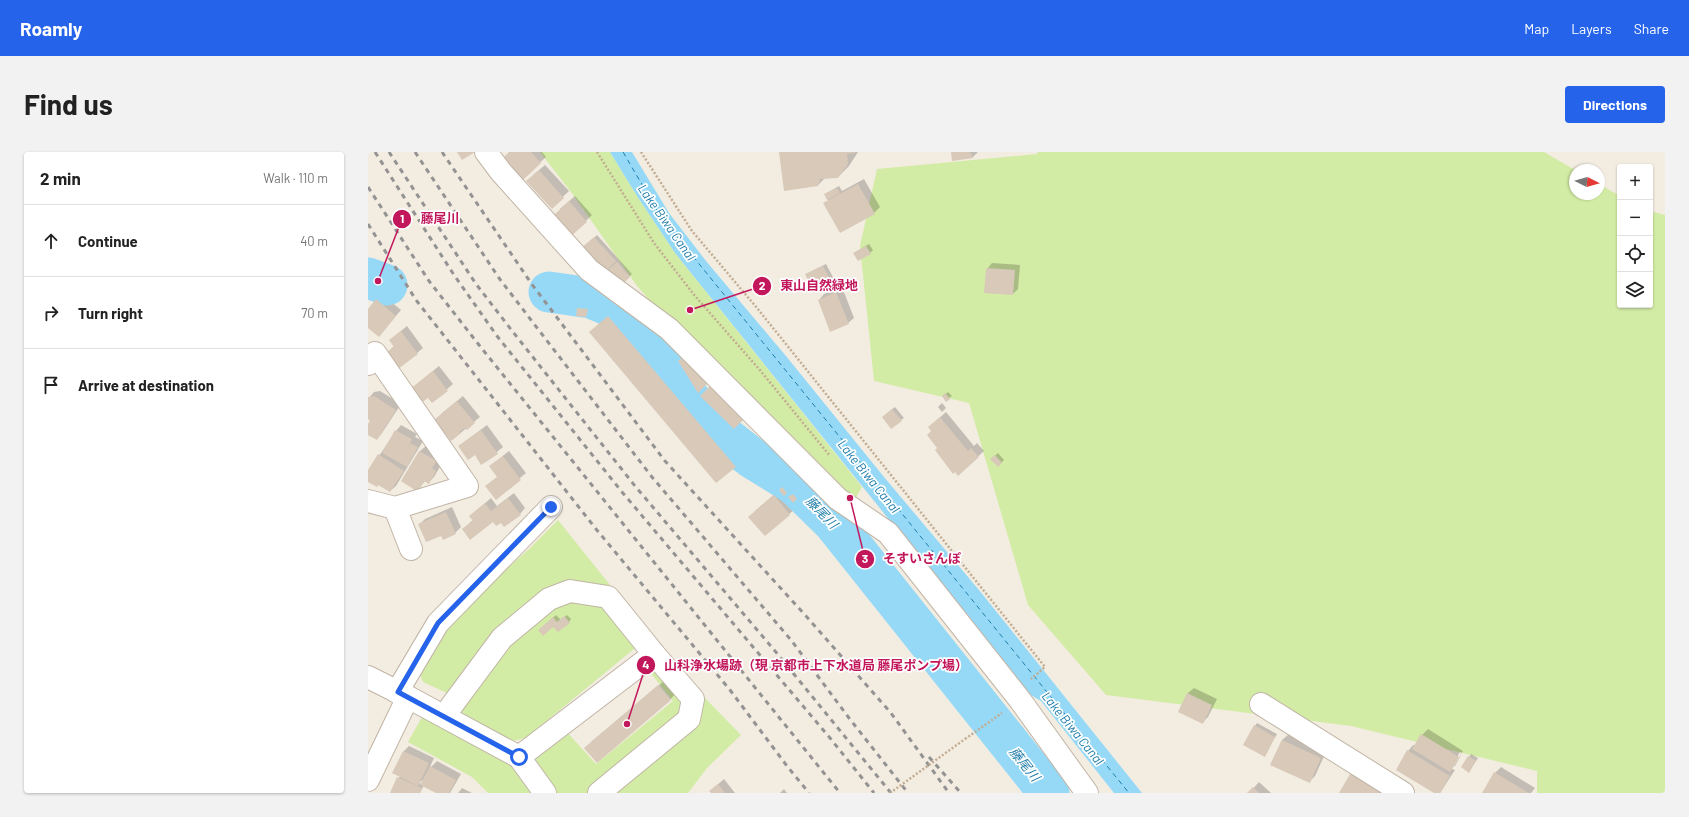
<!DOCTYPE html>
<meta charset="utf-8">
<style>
:root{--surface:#fff;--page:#f2f2f2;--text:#222;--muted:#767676;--line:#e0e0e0;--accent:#2563eb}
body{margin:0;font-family:Barlow,"Noto Sans JP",sans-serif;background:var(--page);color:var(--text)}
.controls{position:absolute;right:12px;top:12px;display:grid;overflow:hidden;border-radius:4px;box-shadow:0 1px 3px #0004}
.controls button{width:36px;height:36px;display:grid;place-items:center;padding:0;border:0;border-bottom:1px solid var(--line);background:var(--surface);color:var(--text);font:20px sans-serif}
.compass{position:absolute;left:1201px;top:12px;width:36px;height:36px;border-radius:50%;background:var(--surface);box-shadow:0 1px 3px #0004;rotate:95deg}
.stop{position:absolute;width:12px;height:12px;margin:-9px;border:3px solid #2563eb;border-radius:50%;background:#fff}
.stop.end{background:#2563eb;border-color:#fff;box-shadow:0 1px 4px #0008}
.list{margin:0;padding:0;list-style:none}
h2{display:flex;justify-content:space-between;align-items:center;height:52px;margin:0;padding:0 16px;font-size:17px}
h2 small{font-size:13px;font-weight:400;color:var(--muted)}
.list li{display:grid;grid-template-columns:26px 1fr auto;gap:12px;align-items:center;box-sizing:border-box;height:72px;padding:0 16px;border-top:1px solid var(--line)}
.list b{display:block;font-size:15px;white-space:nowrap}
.list em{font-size:13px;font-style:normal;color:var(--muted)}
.icon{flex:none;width:22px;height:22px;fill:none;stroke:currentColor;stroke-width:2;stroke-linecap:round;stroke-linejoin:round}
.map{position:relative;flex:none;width:1297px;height:641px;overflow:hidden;border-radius:4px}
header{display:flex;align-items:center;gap:24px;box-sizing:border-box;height:56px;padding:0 20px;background:var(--accent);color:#fff}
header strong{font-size:19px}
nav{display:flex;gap:22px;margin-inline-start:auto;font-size:14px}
.intro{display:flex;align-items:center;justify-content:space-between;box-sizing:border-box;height:96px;padding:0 24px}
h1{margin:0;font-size:28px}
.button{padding:10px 18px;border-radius:4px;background:var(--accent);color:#fff;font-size:14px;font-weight:700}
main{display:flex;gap:24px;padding:0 24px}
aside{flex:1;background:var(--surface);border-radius:4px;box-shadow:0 1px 3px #0004}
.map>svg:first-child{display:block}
</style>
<header>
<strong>Roamly</strong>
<nav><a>Map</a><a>Layers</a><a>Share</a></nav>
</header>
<div class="intro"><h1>Find us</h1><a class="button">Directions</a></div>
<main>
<aside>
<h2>2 min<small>Walk · 110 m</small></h2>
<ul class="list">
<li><svg class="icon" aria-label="ahead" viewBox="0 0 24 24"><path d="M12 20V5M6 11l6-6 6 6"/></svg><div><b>Continue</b></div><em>40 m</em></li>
<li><svg class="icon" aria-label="right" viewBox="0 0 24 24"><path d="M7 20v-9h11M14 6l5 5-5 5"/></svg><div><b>Turn right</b></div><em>70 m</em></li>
<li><svg class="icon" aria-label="arrive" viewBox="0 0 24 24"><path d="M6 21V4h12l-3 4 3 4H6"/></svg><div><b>Arrive at destination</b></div></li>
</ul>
</aside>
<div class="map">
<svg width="1297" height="641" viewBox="0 0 1297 641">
<rect width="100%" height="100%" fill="#f3ece1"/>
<g fill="#d3eca5">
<polygon points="172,0 242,0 269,44 307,101 494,335 483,354 359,236 269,134 206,44"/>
<polygon points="670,0 1176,0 1207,18 1207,42 1231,42 1231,32 1252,44 1252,153 1282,153 1282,59 1297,63 1297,641 1169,641 1169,619 983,574 738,543 660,453 601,251 506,229 492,94 509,17 669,2"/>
<polygon points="190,368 242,433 206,433 89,537 79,541 55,530 51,520 75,480 101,450 161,397"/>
<path d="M198,444L238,448L272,492L159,585C132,596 119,581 96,568L92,552L133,495Z"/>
<polygon points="290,514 317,547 317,561 222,641 188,641 168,615 168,602 198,579 228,612 305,549 281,519"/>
<polygon points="335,544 373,583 339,616 320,641 243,641"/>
<polygon points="54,565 144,611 169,641 120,641 104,625 40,590"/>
</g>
<polygon fill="#96d9f7" points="242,0 264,0 301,61 338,109 418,204 516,325 611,438 774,641 746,641 673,549 661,542 307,101 269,44"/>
<g fill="#0003" fill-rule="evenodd">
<polygon points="142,0 174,0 178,5 155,26"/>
<polygon points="412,0 490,0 481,14 470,25 457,26 450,33"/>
<polygon points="584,0 610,0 604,6"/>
<polygon points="177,13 201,39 184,55 165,23"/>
<polygon points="496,27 512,55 506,61 460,48 457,42 471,34 474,39"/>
<polygon points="207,44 224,63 201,85 192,57"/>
<polygon points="229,83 264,122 250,135 213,98"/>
<polygon points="501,92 505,98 502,101 486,101"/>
<polygon points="624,111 652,113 650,137 645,142 619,117"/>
<polygon points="458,112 467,129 464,132 438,122"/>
<polygon points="474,135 486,166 480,171 451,148 456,142"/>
<polygon points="14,142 33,158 11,184 0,175 0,159"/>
<polygon points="213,153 222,155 221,162 218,164 210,156"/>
<polygon points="249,156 375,306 367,314 231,172"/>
<polygon points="39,174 55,196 49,201 19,201 26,194 22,188"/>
<polygon points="317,204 341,228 330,239 311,209"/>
<polygon points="71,214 85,232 64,250 60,244 43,237"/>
<polygon points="12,239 33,252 14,281 9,287 0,282 0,274 3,269 0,266 0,247 6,240"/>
<polygon points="580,240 584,244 581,246 575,244"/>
<polygon points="95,244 112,265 84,288 73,262"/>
<polygon points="574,251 578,256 574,260 570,255"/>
<polygon points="527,255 536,266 533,268 518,262"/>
<polygon points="578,260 606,294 609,291 616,299 590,323 570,296 564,279 567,270"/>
<polygon points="33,273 49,282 47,285 55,289 28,334 22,339 11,332 0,329 0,320 28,279"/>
<polygon points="119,273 135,295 114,312 107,302 91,294"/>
<polygon points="58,294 73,303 69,310 73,313 66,325 60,331 57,329 49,338 34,329 52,299"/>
<polygon points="141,299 158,321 128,346 130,324 122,314"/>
<polygon points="630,301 636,308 630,314 623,307"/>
<polygon points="417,333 421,338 416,343 427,357 397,383 387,359"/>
<polygon points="428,340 431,344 429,347 424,343"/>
<polygon points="146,341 157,356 152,362 133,369 125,369 95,377 105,368 102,364 123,346 129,354"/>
<polygon points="84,355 93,375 87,381 51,373 57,367"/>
<polygon points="188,463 193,468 199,463 203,467 201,470 174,476"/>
<polygon points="296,529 307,542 302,548 223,590"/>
<polygon points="826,536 849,547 840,565 834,571 811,559 820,541"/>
<polygon points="889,571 909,582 897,603 887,574"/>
<path d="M1060,577L1095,599L1084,617L1087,618L1072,641H1068L1040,599L1045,593L1047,594L1054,583ZM1092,600L1094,601L1087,614H1084Z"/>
<polygon points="920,583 958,600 947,624 941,630 903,612 914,588"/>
<path d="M41,594L66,606L61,617L69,609L93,622L82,641H70L56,633L52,641H23L32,624L26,620L36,599ZM56,627L54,632L51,631Z"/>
<polygon points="1103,602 1110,606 1101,619 1094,615"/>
<polygon points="1133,615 1167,636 1163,641 1115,641 1127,621"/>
<polygon points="988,617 1016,634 1012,641 972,641 983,623"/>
<polygon points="356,627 367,641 344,641 348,634"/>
<polygon points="891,630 903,641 881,641"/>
<polygon points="94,636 104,641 90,641"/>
<polygon points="416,637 419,641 412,641"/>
</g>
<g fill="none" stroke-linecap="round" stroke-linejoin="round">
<g stroke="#96d9f7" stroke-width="41">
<polyline points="0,126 19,133"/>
<polyline points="181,140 223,146 240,153 256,163 300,222 352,281 384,306 426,332 465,370 681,641"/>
</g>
<polyline stroke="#1f7da9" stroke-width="1" stroke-dasharray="5 4" stroke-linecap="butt" points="255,0 293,65 761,641"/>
</g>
<g fill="#d8c9b9">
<polygon points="89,0 107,0 94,8"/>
<polygon points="141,0 163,0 173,11 155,28 135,6"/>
<polygon points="411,0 487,0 487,1 479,2 480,12 470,26 452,27 450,34 416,39"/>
<polygon points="583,0 602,0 605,6 584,9"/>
<polygon points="171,18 196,46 184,57 158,29"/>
<polygon points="490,32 507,62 472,81 455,51"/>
<polygon points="469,36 472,41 459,48 456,42"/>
<polygon points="201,49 219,70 201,86 186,63"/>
<polygon points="226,85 248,109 235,122 211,98"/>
<polygon points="498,94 503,102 490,109 485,101"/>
<polygon points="249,110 262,125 250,136 236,121"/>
<polygon points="455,114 465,133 446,141 437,122"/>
<polygon points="618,116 647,118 645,143 616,141"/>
<polygon points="468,140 481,172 462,180 450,148"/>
<polygon points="8,147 28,164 11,185 0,176 0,157"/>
<polygon points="209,156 220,157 218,165 208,164"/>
<polygon points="240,164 368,315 348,331 221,180"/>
<polygon points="33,179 50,202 30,217 18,201 26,195 21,188"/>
<polygon points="314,206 339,232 330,241 310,209"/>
<polygon points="65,219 80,239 64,251 60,246 53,251 42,237"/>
<polygon points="342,234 376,267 366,277 332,244"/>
<polygon points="577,241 582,247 578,250 574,244"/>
<polygon points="6,244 28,258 9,288 0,283 0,272 2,269 0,267 0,245"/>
<polygon points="89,249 107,271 99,278 97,276 91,280 93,281 83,289 66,268"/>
<polygon points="524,257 534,269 523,277 514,265"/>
<polygon points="572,265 600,299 603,296 611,305 590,324 587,320 585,322 567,298 569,296 559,283 563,279 560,275"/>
<polygon points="27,278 44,287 42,291 50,295 39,315 14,301"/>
<polygon points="113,278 130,302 113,313 107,303 100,308 90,294"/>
<polygon points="51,299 69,309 64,316 68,319 61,332 56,329 50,340 33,329"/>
<polygon points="10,302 36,319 22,340 10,333 9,335 0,330 0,318"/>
<polygon points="627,303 634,311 630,315 622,307"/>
<polygon points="135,304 153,328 128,348 117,334 129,325 121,314"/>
<polygon points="414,335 419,341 416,344 411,338"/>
<polygon points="425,342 429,347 425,351 420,345"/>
<polygon points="406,343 422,363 397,384 380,365"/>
<polygon points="140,346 153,363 136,375 133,371 128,374 125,370 102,388 94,377 105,369 101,364 117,351 123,359"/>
<polygon points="78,360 88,382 75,388 73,384 58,390 50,372"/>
<polygon points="196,464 202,471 190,480 185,475 175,484 170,478 185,465 189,470"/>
<polygon points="290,533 303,548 229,611 216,596"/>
<polygon points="819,541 844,553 835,572 810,560"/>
<polygon points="886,573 907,585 897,605 875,593"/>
<polygon points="1053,582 1091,605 1082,620 1044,597"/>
<polygon points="914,588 953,606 942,631 902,613"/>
<polygon points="1039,598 1082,624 1072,641 1066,641 1028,618"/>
<polygon points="35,599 61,611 50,634 24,621"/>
<polygon points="1100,604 1108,609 1101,621 1093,615"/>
<polygon points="62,614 88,628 81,641 68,641 52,633"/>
<polygon points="1126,620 1161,641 1114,641"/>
<polygon points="982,622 1011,640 1011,641 971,641"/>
<polygon points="29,625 54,636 52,641 22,641"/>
<polygon points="350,632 357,641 343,641 341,639"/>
<polygon points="885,635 891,641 879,641"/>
</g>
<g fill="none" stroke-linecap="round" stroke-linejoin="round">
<g stroke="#c1b5a6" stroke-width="24">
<g id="minor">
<polyline points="118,0 133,20 221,118 301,177 470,347 520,381 652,548 719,641"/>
<polyline points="0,212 7,201 99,334 27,356 0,349"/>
<polyline points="27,356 43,397"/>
<polyline points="0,525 40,545 0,628"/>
<polyline points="29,540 70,471 183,355"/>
<polyline points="40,545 151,605 177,641"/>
<polyline points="893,552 1035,641"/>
<polyline points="76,564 134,486 181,447 202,439 240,445 286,502"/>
<polyline points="151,605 286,502 325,547 321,567 231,641"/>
</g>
</g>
<g stroke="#c2ad93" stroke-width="2.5" stroke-dasharray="2 2" stroke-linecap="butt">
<polyline points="229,0 286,91 327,144 391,217 462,304"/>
<polyline points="273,0 324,79 389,156 677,515 663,527"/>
<polyline points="597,587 634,561"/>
</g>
<use href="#minor" stroke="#fff" stroke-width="22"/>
<g stroke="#939393" stroke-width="3" stroke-dasharray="5 5" stroke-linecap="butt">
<polyline points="7,0 86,123 129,184 254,340 462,586 506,641"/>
<polyline points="21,0 108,132 145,180 267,334 407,499 523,641"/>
<polyline points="47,0 131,126 163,168 284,325 423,488 481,566 540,641"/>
<polyline points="74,0 163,131 297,309 438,464 523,561 581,641"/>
<polyline points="0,35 61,129 111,193 472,641"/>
<polyline points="0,72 48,148 228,377 362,538 419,614 441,641"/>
<polyline points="561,605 593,641"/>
</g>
<polyline stroke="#c2ad93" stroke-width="2.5" stroke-dasharray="2 2" stroke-linecap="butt" points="522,641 597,587"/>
</g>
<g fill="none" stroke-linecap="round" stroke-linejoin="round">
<polyline stroke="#2563eb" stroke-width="5" points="151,605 30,540 70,471 183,355"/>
</g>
<g text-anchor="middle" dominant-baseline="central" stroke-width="3.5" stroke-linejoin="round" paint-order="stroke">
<g font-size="13" font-style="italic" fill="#1f7da9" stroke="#fff">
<text transform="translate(299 70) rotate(55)">Lake Biwa Canal</text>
<text transform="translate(501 324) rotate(51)">Lake Biwa Canal</text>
<text transform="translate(454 360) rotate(46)">藤尾川</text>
<text transform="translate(705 576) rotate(51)">Lake Biwa Canal</text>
<text transform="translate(657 612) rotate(51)">藤尾川</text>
</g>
</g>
<path fill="none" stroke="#c2185b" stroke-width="1.5" d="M10 129L34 67M322 158L394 134M482 346L497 407M259 572L278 513"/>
<g fill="#c2185b" stroke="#fff" stroke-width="1.5">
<circle cx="10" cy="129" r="4"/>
<circle cx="322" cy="158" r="4"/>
<circle cx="482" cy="346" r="4"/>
<circle cx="259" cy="572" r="4"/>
<circle cx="34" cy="67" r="10"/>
<circle cx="394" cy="134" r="10"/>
<circle cx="497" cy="407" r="10"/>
<circle cx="278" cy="513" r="10"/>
</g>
<g font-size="12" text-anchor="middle" font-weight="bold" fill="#fff">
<text x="34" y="71">1</text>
<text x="394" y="138">2</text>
<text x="497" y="411">3</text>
<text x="278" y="517">4</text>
</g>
<g font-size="13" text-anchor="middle" font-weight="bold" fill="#c2185b" stroke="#fff" stroke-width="3.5" stroke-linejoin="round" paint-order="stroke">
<text x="72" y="71">藤尾川</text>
<text x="451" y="138">東山自然緑地</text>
<text x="554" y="411">そすいさんぽ</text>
<text x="448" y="518">山科浄水場跡（現 京都市上下水道局 藤尾ポンプ場）</text>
</g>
</svg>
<div class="controls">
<button>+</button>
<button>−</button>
<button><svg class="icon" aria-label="locate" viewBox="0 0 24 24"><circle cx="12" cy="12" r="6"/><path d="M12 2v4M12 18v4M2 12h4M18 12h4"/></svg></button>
<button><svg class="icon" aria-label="layers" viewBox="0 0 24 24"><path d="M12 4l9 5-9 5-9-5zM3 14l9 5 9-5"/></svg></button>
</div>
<svg class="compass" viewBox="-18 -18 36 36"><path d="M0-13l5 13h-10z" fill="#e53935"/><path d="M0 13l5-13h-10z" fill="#767676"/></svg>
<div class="stop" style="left:151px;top:605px"></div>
<div class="stop end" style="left:183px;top:355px"></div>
</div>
</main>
